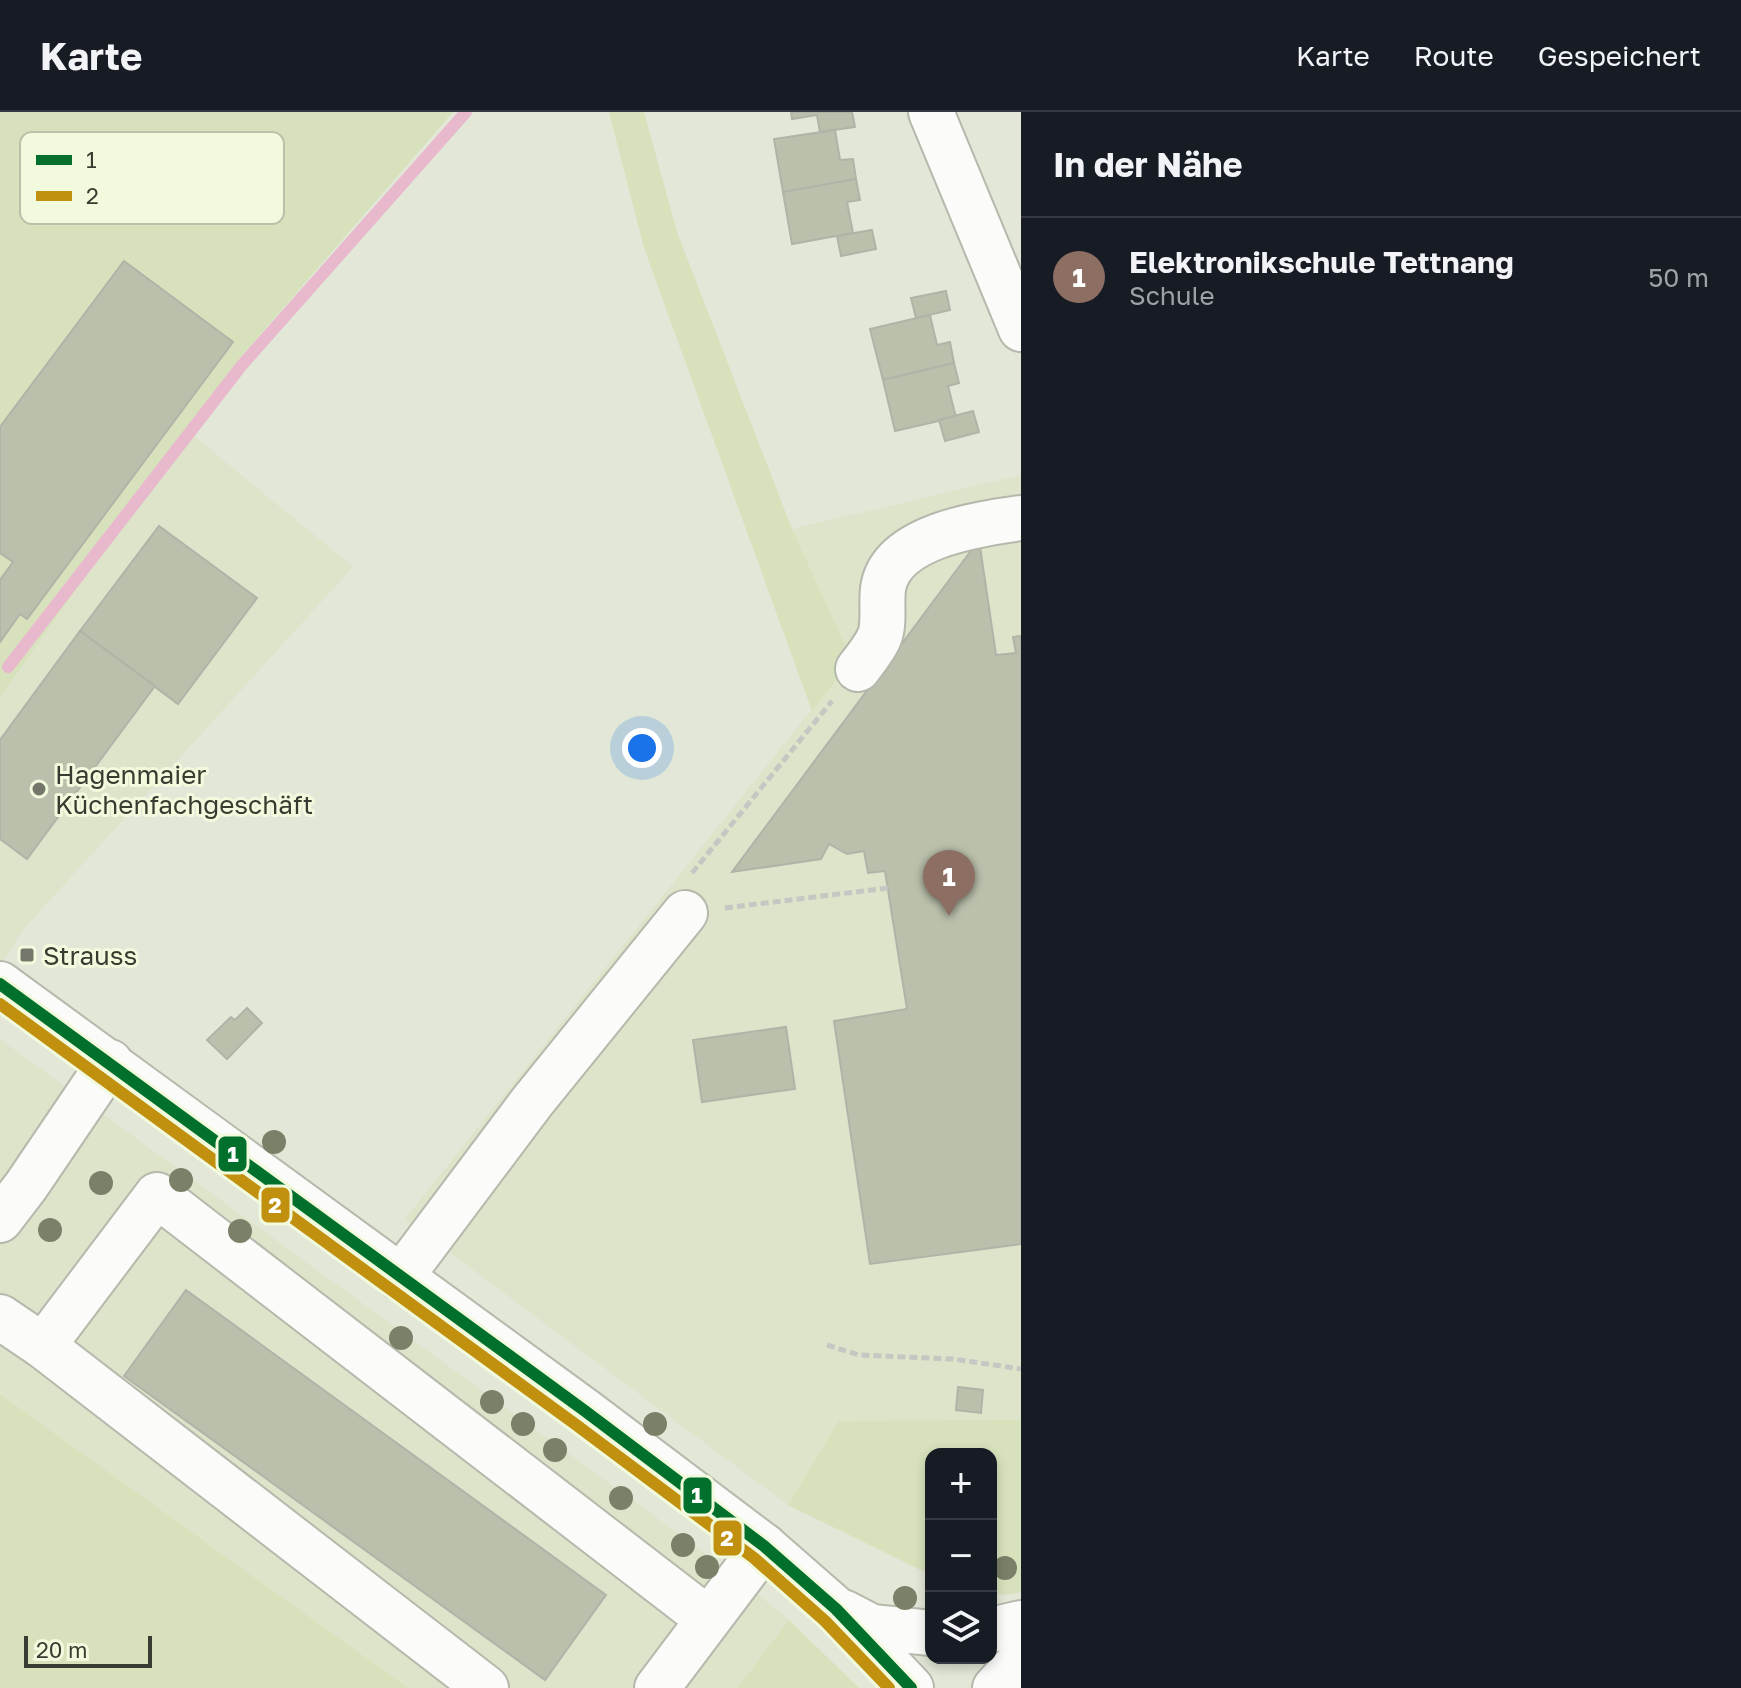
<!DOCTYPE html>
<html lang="de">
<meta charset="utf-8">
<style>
:root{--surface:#171b24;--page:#242831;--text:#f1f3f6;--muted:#9ea1a6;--line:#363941;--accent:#0b8043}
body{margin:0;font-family:"Golos Text",sans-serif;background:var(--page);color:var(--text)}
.controls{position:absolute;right:24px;bottom:24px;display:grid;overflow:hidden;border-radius:16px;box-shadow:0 4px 12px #0003}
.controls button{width:72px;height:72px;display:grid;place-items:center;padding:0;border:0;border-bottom:2px solid var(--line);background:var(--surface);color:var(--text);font:40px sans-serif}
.scale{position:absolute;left:24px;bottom:20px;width:128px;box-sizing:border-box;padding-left:8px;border:4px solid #383b30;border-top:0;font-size:22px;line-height:28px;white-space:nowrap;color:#383b30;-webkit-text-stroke:6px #f2fade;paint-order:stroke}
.you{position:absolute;left:642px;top:636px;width:28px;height:28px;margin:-20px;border:6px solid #fff;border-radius:50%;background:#1a73e8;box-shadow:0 0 0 12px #1a73e833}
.badge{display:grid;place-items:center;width:52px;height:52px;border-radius:50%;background:var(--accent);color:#fff;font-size:26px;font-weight:700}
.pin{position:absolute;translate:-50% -66px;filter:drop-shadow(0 2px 4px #0008)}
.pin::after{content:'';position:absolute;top:42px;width:28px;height:24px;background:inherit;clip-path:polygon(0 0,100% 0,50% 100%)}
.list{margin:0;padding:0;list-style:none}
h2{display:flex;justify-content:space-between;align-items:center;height:104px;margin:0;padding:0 32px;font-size:34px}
h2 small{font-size:26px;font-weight:400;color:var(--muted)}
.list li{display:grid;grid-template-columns:52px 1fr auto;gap:24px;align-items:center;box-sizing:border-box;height:120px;padding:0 32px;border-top:2px solid var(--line)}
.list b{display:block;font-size:30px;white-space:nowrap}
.list p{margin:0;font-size:26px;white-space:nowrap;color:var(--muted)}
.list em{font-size:26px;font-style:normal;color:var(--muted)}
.icon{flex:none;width:44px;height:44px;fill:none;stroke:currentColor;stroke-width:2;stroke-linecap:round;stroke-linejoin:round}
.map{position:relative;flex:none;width:1021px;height:1576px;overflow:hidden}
header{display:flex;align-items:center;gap:48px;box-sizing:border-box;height:112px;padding:0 40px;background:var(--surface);border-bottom:2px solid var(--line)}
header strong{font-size:38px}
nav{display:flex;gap:44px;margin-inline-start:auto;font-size:28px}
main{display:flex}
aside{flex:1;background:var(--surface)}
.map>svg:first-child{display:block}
</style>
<header>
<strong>Karte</strong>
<nav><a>Karte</a><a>Route</a><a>Gespeichert</a></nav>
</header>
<main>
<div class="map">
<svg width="1021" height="1576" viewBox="0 0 1021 1576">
<rect width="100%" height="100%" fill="#e2e7d7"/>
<g fill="#dde4ca">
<polygon points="188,319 353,455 22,819 0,855 0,585"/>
<polygon points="1021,363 1021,1480 1005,1483 991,1479 991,1342 931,1342 930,1462 788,1393 405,1107 851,548 792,417"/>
<polygon points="0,927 724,1455 789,1508 737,1576 408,1576 0,1282"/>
</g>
<g fill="#d7e2bc">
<polygon points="0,0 453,0 239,247 0,585"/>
<polygon points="609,0 644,0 677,120 792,417 852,548 812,599 644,136"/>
<polygon points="0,1282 408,1576 0,1576"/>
<polygon points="1021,1308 1021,1480 1005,1483 991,1479 991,1342 931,1342 931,1463 788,1393 839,1309"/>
<polygon points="789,1508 859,1576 737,1576"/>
</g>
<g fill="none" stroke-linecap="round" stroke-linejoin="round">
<polyline stroke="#e8b8cd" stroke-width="12" points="8,555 242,253 466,0"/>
</g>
<g fill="#bac0ab" stroke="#b0b4a8" stroke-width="2">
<polygon points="791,0 852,0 855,15 820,20 817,3 792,7"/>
<polygon points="835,18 840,48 853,47 856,67 783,80 774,27"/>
<polygon points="856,67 860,88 847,90 853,121 792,132 783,80"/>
<polygon points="872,118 876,137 841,144 837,124"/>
<polygon points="124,149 233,230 27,507 20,502 0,530 0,468 13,450 0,441 0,315"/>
<polygon points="946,179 950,198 916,206 911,186"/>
<polygon points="930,203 937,233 950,230 954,251 883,268 870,217"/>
<polygon points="954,251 959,271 948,274 956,305 895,319 883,268"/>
<polygon points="973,299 979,320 945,329 939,308"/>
<polygon points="159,414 257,486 178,592 80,519"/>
<polygon points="979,428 996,543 1016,541 1013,525 1021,524 1021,1132 870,1152 834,909 907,897 885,759 868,761 864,739 847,742 829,732 821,747 732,760"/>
<polygon points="80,519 155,574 27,747 0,727 0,628"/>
<polygon points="247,896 262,911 227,947 207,928 231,905 235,908"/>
<polygon points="786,915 795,977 702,990 693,928"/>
<polygon points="186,1178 606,1483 545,1568 124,1264"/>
<polygon points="958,1275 983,1278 981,1301 956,1298"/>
</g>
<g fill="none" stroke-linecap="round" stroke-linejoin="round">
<g stroke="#b5b9ac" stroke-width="48">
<g id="minor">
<polyline points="931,0 1021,217"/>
<path d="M858,557C865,548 874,537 879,526C885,512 881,493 883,477C890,424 978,412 1021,406"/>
<polyline points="0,872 585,1299 764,1434 836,1497 911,1576"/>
<polyline points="0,1108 26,1074 110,950"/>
<polyline points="400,1166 532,990 685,801"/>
<polyline points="0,1205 43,1234 486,1576"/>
<polyline points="43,1234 157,1083 708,1507"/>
<polyline points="845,1501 872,1515 931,1521"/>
<polyline points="991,1518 1021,1511"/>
<polyline points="657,1576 764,1434"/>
<polyline points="995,1576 1021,1548"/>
</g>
</g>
<g stroke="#c5c7c2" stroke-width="5" stroke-dasharray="8 4" stroke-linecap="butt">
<polyline points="692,761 832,589"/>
<polyline points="725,796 888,776"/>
<polyline points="827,1233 859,1243 953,1247 1021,1257"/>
</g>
<use href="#minor" stroke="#fbfbf9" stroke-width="44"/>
<g stroke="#f2fade" stroke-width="18">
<polyline id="bus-1" points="0,872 585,1299 764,1434 836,1497 911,1576"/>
</g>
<g stroke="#f2fade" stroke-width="18">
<polyline id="bus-2" points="0,892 575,1312 754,1446 825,1509 889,1576"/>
</g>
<use href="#bus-1" stroke="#00702c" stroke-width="12"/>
<use href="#bus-2" stroke="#c0900e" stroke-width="12"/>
</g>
<g fill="#7b8168">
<circle cx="274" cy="1030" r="12"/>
<circle cx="181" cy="1068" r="12"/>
<circle cx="101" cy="1071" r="12"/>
<circle cx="50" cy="1118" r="12"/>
<circle cx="240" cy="1119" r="12"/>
<circle cx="401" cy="1226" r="12"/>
<circle cx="492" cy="1290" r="12"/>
<circle cx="523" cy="1312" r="12"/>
<circle cx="655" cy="1312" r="12"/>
<circle cx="555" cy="1338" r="12"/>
<circle cx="621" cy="1386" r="12"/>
<circle cx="683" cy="1433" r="12"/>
<circle cx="707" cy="1455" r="12"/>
<circle cx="1005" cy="1456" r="12"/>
<circle cx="905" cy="1486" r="12"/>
</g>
<g fill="#74776a" stroke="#f2fade" stroke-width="3">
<circle cx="39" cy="677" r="8"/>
<rect x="19" y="835" width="16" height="16" rx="4"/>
</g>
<g text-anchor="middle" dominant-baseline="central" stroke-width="6" stroke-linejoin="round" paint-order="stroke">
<g font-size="26" fill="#383b30" stroke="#f2fade" text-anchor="start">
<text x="55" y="662">Hagenmaier<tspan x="55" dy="30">Küchenfachgeschäft</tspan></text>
<text x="43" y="843">Strauss</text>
</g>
</g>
<rect x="20" y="20" width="264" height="92" rx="12" fill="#f2fade" stroke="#bac1aa" stroke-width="2"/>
<rect x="36" y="43" width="36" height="10" fill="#00702c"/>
<rect x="36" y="79" width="36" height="10" fill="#c0900e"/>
<g font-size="22" fill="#383b30">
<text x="86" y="56">1</text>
<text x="86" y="92">2</text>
</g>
<g stroke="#f2fade" stroke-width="3">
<rect x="217" y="1023" width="31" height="38" rx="8" fill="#00702c"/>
<rect x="260" y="1074" width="31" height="38" rx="8" fill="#c0900e"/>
<rect x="682" y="1364" width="31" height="39" rx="8" fill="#00702c"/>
<rect x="712" y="1407" width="31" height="38" rx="8" fill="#c0900e"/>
</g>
<g font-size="22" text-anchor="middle" font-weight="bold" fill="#fff">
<text x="233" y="1050">1</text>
<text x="275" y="1101">2</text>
<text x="697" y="1391">1</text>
<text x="727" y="1434">2</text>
</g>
</svg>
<div class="controls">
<button>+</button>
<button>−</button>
<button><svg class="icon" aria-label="layers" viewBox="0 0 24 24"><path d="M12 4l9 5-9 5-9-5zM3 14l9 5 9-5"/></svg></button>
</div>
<div class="scale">20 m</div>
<div class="you"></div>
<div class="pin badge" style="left:949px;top:804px;background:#8d6e63">1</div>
</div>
<aside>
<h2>In der Nähe<small></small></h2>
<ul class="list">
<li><span class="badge" style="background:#8d6e63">1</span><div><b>Elektronikschule Tettnang</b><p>Schule</p></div><em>50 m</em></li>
</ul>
</aside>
</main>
